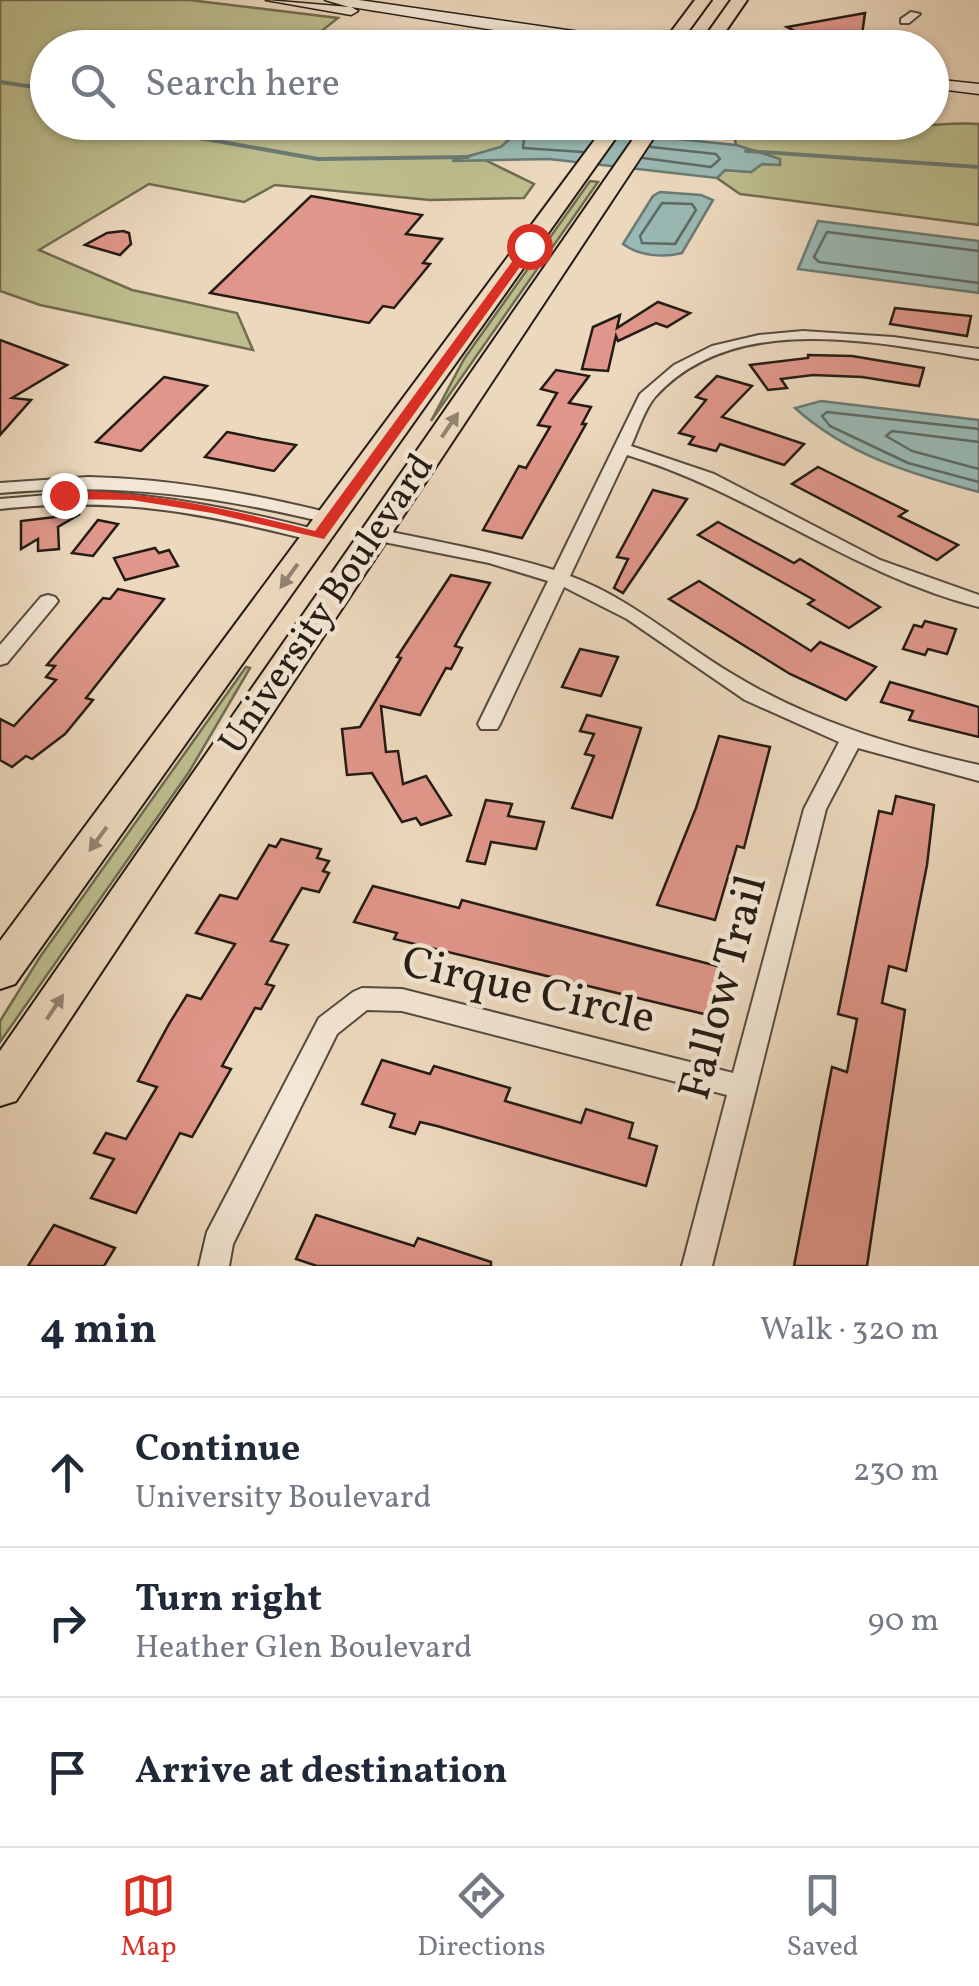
<!DOCTYPE html>
<meta charset="utf-8">
<style>
:root{--surface:#fff;--page:#f2f2f3;--text:#1f2937;--muted:#747a83;--line:#e0e1e3;--accent:#d93025}
body{margin:0;font-family:Vollkorn,serif;background:var(--page);color:var(--text)}
.stop{position:absolute;width:30px;height:30px;margin:-22px;border:8px solid #d93025;border-radius:50%;background:#fff}
.stop.end{background:#d93025;border-color:#fff;box-shadow:0 2px 10px #0008}
.list{margin:0;padding:0;list-style:none}
h2{display:flex;justify-content:space-between;align-items:center;height:130px;margin:0;padding:0 40px;font-size:42px}
h2 small{font-size:32px;font-weight:400;color:var(--muted)}
.list li{display:grid;grid-template-columns:65px 1fr auto;gap:30px;align-items:center;box-sizing:border-box;height:150px;padding:0 40px;border-top:2px solid var(--line)}
.list b{display:block;font-size:38px;white-space:nowrap}
.list p{margin:0;font-size:32px;white-space:nowrap;color:var(--muted)}
.list em{font-size:32px;font-style:normal;color:var(--muted)}
.icon{flex:none;width:55px;height:55px;fill:none;stroke:currentColor;stroke-width:2;stroke-linecap:round;stroke-linejoin:round}
.map{position:relative;flex:none;width:979px;height:1266px;overflow:hidden}
.search{position:absolute;background:var(--surface);box-shadow:0 2px 8px #0004;left:30px;right:30px;top:30px;height:110px;display:flex;align-items:center;gap:25px;box-sizing:border-box;padding:0 35px;border-radius:55px;color:var(--muted);font-size:38px}
.sheet{height:580px;background:var(--surface)}
nav{display:flex;justify-content:space-around;align-items:center;box-sizing:border-box;height:140px;border-top:2px solid var(--line);background:var(--surface);font-size:28px;color:var(--muted)}
nav a{display:grid;justify-items:center;gap:5px}
nav .on{color:var(--accent)}
.map>svg:first-child{display:block}
</style>
<div class="map">
<svg width="979" height="1266" viewBox="0 0 979 1266">
<rect width="100%" height="100%" fill="#ecd8bd"/>
<filter id="stains"><feTurbulence type="fractalNoise" baseFrequency=".002" numOctaves="4"/><feColorMatrix values="0 0 0 0 .2 0 0 0 0 .09 0 0 0 0 .02 0 0 0 .5 -.17"/></filter>
<radialGradient id="worn" r=".72"><stop offset=".6" stop-color="#630" stop-opacity="0"/><stop offset="1" stop-color="#630" stop-opacity=".3"/></radialGradient>
<g fill="#bdbd8d" stroke="#706c50" stroke-width="2.5">
<polygon points="0,0 189,0 338,18 310,40 381,47 48,48 48,122 549,122 552,126 521,129 501,147 455,160 485,160 534,184 524,198 430,200 275,185 244,202 149,184 39,250 132,290 237,313 253,350 40,305 0,291"/>
<path d="M874,122C907,131 944,121 979,124V225L740,194L717,178L725,170L751,172L762,164L780,165L779,159L736,145L732,123Z"/>
<polygon points="590,181 598,182 431,421 464,359"/>
<polygon points="246,667 250,668 189,772 0,1042 0,1021 40,957"/>
</g>
<g fill="#99b9b4" stroke="#6a7a74" stroke-width="2.5">
<polygon points="552,126 736,145 780,159 780,165 762,164 751,172 725,170 717,178 549,159 452,161 501,147 521,129"/>
<path d="M660,192L701,195L713,200L682,253C663,258 639,256 623,244L653,196Z"/>
<polygon points="818,221 979,241 979,293 798,269"/>
<path d="M821,401L979,420V492C911,474 847,455 795,408Z"/>
</g>
<g fill="none" stroke-linecap="round" stroke-linejoin="round">
<g stroke="#5e6a64" stroke-width="2.5">
<polyline points="547,122 544,133 524,139 523,148 583,152"/>
<polyline points="643,158 711,167 720,159 716,154 651,147"/>
<polygon points="662,203 692,204 696,210 675,244 642,243 640,236"/>
<polyline points="979,251 827,232 814,257 819,262 979,283"/>
<polyline points="979,429 827,412 822,416 830,426 908,463 979,482"/>
<polyline points="979,442 892,431 886,436 912,451 979,469"/>
</g>
<g stroke="#6a7a74" stroke-width="4">
<polyline points="0,82 48,89"/>
<polyline points="134,122 149,129 318,159 468,157"/>
<polyline points="746,151 979,167"/>
</g>
</g>
<g fill="#e0968a" stroke="#241c14" stroke-width="2.5">
<polygon points="865,13 862,35 819,43 787,27"/>
<polygon points="311,196 422,215 406,234 442,239 423,263 430,264 394,308 383,306 369,323 210,293"/>
<polygon points="123,231 129,233 131,244 120,255 85,245 107,233"/>
<polygon points="658,302 690,313 667,327 656,323 618,341 616,336 608,371 582,369 593,327 620,315 617,328"/>
<polygon points="895,308 971,316 967,336 890,324"/>
<polygon points="0,340 67,365 12,398 31,400 0,435"/>
<polygon points="808,355 852,356 924,368 919,386 862,377 813,375 781,379 787,388 768,390 750,365 808,358"/>
<polygon points="556,370 589,376 569,403 591,407 582,424 586,424 522,538 483,530 519,466 526,468 550,427 538,425 557,393 541,389"/>
<polygon points="717,376 752,386 722,417 804,444 784,465 720,444 716,451 689,444 694,437 679,433 706,400 696,397"/>
<polygon points="164,377 207,386 141,451 96,442"/>
<polygon points="227,432 262,439 296,445 274,471 205,457"/>
<polygon points="818,467 907,511 899,516 958,545 937,560 792,484"/>
<polygon points="653,490 687,499 623,593 614,588 628,559 617,557"/>
<polygon points="80,514 58,527 59,549 38,551 38,539 21,549 21,521"/>
<polygon points="98,520 118,524 93,556 72,553"/>
<polygon points="718,522 794,563 800,559 880,607 849,628 808,604 814,600 698,535"/>
<polygon points="155,548 159,553 169,550 178,566 125,580 114,558"/>
<polygon points="451,575 490,583 455,646 462,648 451,669 446,668 420,715 381,706 386,752 398,751 403,784 426,776 451,815 421,825 416,818 402,822 372,773 347,775 342,729 360,727 401,658 397,657"/>
<polygon points="699,581 811,651 820,642 876,667 846,700 790,674 669,599"/>
<polygon points="118,589 164,599 86,698 93,700 65,734 32,759 26,756 12,767 0,760 0,719 14,726 56,680 46,677 55,666 47,665 103,598 110,599"/>
<polygon points="925,621 956,629 947,654 928,649 925,655 903,649 914,625 922,627"/>
<polygon points="580,649 618,657 601,696 562,687"/>
<polygon points="890,682 979,707 979,737 909,720 913,711 881,702"/>
<polygon points="587,715 641,728 612,818 572,808 594,756 585,754 594,734 580,731"/>
<polygon points="719,736 770,747 744,848 737,846 715,920 657,905 696,808"/>
<polygon points="896,796 934,805 927,865 906,971 889,966 882,1003 905,1010 867,1266 794,1266 832,1067 847,1072 857,1019 838,1014 879,811 892,814"/>
<polygon points="486,800 512,804 508,816 544,822 536,849 491,842 485,864 467,861"/>
<polygon points="281,839 321,849 317,858 329,861 323,871 329,873 319,892 302,888 271,941 288,945 266,984 274,986 261,1009 255,1008 222,1066 231,1069 192,1137 180,1133 136,1213 91,1198 114,1159 94,1153 106,1133 126,1139 157,1087 138,1081 169,1024 187,995 201,999 235,944 196,933 220,895 237,899 269,845 276,847"/>
<polygon points="373,886 459,908 462,900 721,967 708,1015 394,939 397,933 354,922"/>
<polygon points="382,1060 430,1074 434,1066 510,1088 505,1101 581,1123 586,1109 633,1123 629,1138 657,1146 646,1186 437,1126 420,1122 415,1134 390,1127 395,1114 362,1104"/>
<polygon points="316,1215 414,1246 418,1238 491,1262 491,1266 317,1266 296,1259"/>
<polygon points="54,1225 115,1248 104,1266 28,1266"/>
</g>
<g fill="none" stroke-linecap="round" stroke-linejoin="round">
<g stroke="#564b3e" stroke-width="4">
<g id="street">
<polygon points="911,12 920,14 909,23 901,23 901,19"/>
<path d="M803,331L893,337L979,349V359C878,343 734,309 655,397C644,410 638,431 631,446L714,474L880,560L979,595V607C853,575 750,492 627,455L570,576C632,599 678,642 734,675C810,721 893,746 979,765V781L858,748L826,809L712,1266H682L727,1095L402,1011L367,1010L337,1034L233,1244L229,1266H199L207,1232L319,1018L353,992L362,988L402,989L733,1073L804,809L839,742L745,700L627,619L564,587L500,724L497,729H481L478,724L548,581L489,563L369,539L367,535L376,529C436,541 495,552 554,570L640,394L674,365L712,346L759,335Z"/>
<path d="M88,477C174,479 255,494 338,515L341,519L332,524C218,496 118,482 0,493V483Z"/>
<path d="M85,492C168,494 246,512 326,532L328,536L319,542C203,513 121,496 0,509V499Z"/>
<polygon points="48,595 55,597 58,601 55,605 7,663 0,665 0,645 41,597"/>
</g>
</g>
<g stroke="#241c14" stroke-width="3">
<g id="secondary">
<path d="M266,0L349,7L325,0H359L691,48C577,48 463,24 351,7L358,11L351,15Z"/>
<polygon points="932,79 979,84 979,94 932,88"/>
</g>
</g>
<g stroke="#241c14" stroke-width="4">
<g id="primary">
<polygon points="695,0 711,0 676,48 659,48"/>
<polygon points="731,0 747,0 714,48 697,48"/>
<polygon points="608,122 627,122 15,984 0,989 0,941"/>
<polygon points="645,122 664,122 16,1101 0,1106 0,1051"/>
</g>
</g>
<use href="#street" fill="#f3e6d4" fill-rule="evenodd"/>
<use href="#secondary" fill="#f3e6d4" fill-rule="evenodd"/>
<use href="#primary" fill="#ecd8bd" fill-rule="evenodd"/>
</g>
<defs><path id="oneway-solid" d="M-6-.8H1V-3.2L6.5 0L1 3.2V.8H-6Z" transform="scale(2.5)"/></defs>
<g fill="#928371">
<use href="#oneway-solid" transform="translate(450 425) rotate(-56)"/>
<use href="#oneway-solid" transform="translate(289 576) rotate(126)"/>
<use href="#oneway-solid" transform="translate(98 839) rotate(126)"/>
<use href="#oneway-solid" transform="translate(55 1007) rotate(-56)"/>
</g>
<path fill="#d93025" d="M525,244L535,246L324,539L212,513L132,500L64,499L57,495L64,490C152,492 231,509 315,531Z"/>
<g text-anchor="middle" dominant-baseline="central" stroke-width="9" stroke-linejoin="round" paint-order="stroke">
<g font-size="38" fill="#241c14" stroke="#f3e6d4">
<text transform="translate(328 605) rotate(-56)">University Boulevard</text>
</g>
<g font-size="45" fill="#241c14" stroke="#f3e6d4">
<text transform="translate(725 988) rotate(-75)">Fallow Trail</text>
<text transform="translate(528 992) rotate(13)">Cirque Circle</text>
</g>
</g>
<rect width="100%" height="100%" filter="url(#stains)"/>
<rect width="100%" height="100%" fill="url(#worn)"/>
</svg>
<div class="stop" style="left:529px;top:246px"></div>
<div class="stop end" style="left:64px;top:495px"></div>
<div class="search"><svg class="icon" aria-label="search" viewBox="0 0 24 24"><circle cx="10" cy="10" r="6"/><path d="M15 15l6 6"/></svg>Search here</div>
</div>
<section class="sheet">
<h2>4 min<small>Walk · 320 m</small></h2>
<ul class="list">
<li><svg class="icon" aria-label="ahead" viewBox="0 0 24 24"><path d="M12 20V5M6 11l6-6 6 6"/></svg><div><b>Continue</b><p>University Boulevard</p></div><em>230 m</em></li>
<li><svg class="icon" aria-label="right" viewBox="0 0 24 24"><path d="M7 20v-9h11M14 6l5 5-5 5"/></svg><div><b>Turn right</b><p>Heather Glen Boulevard</p></div><em>90 m</em></li>
<li><svg class="icon" aria-label="arrive" viewBox="0 0 24 24"><path d="M6 21V4h12l-3 4 3 4H6"/></svg><div><b>Arrive at destination</b></div></li>
</ul>
</section>
<nav>
<a class="on"><svg class="icon" aria-label="map" viewBox="0 0 24 24"><path d="M3 6l6-2 6 2 6-2v14l-6 2-6-2-6 2zM9 4v14M15 6v14"/></svg>Map</a>
<a><svg class="icon" aria-label="directions" viewBox="0 0 24 24"><path d="M12 3l9 9-9 9-9-9zM9 14v-3h6M13 9l2 2-2 2"/></svg>Directions</a>
<a><svg class="icon" aria-label="saved" viewBox="0 0 24 24"><path d="M7 4h10v16l-5-4-5 4z"/></svg>Saved</a>
</nav>
